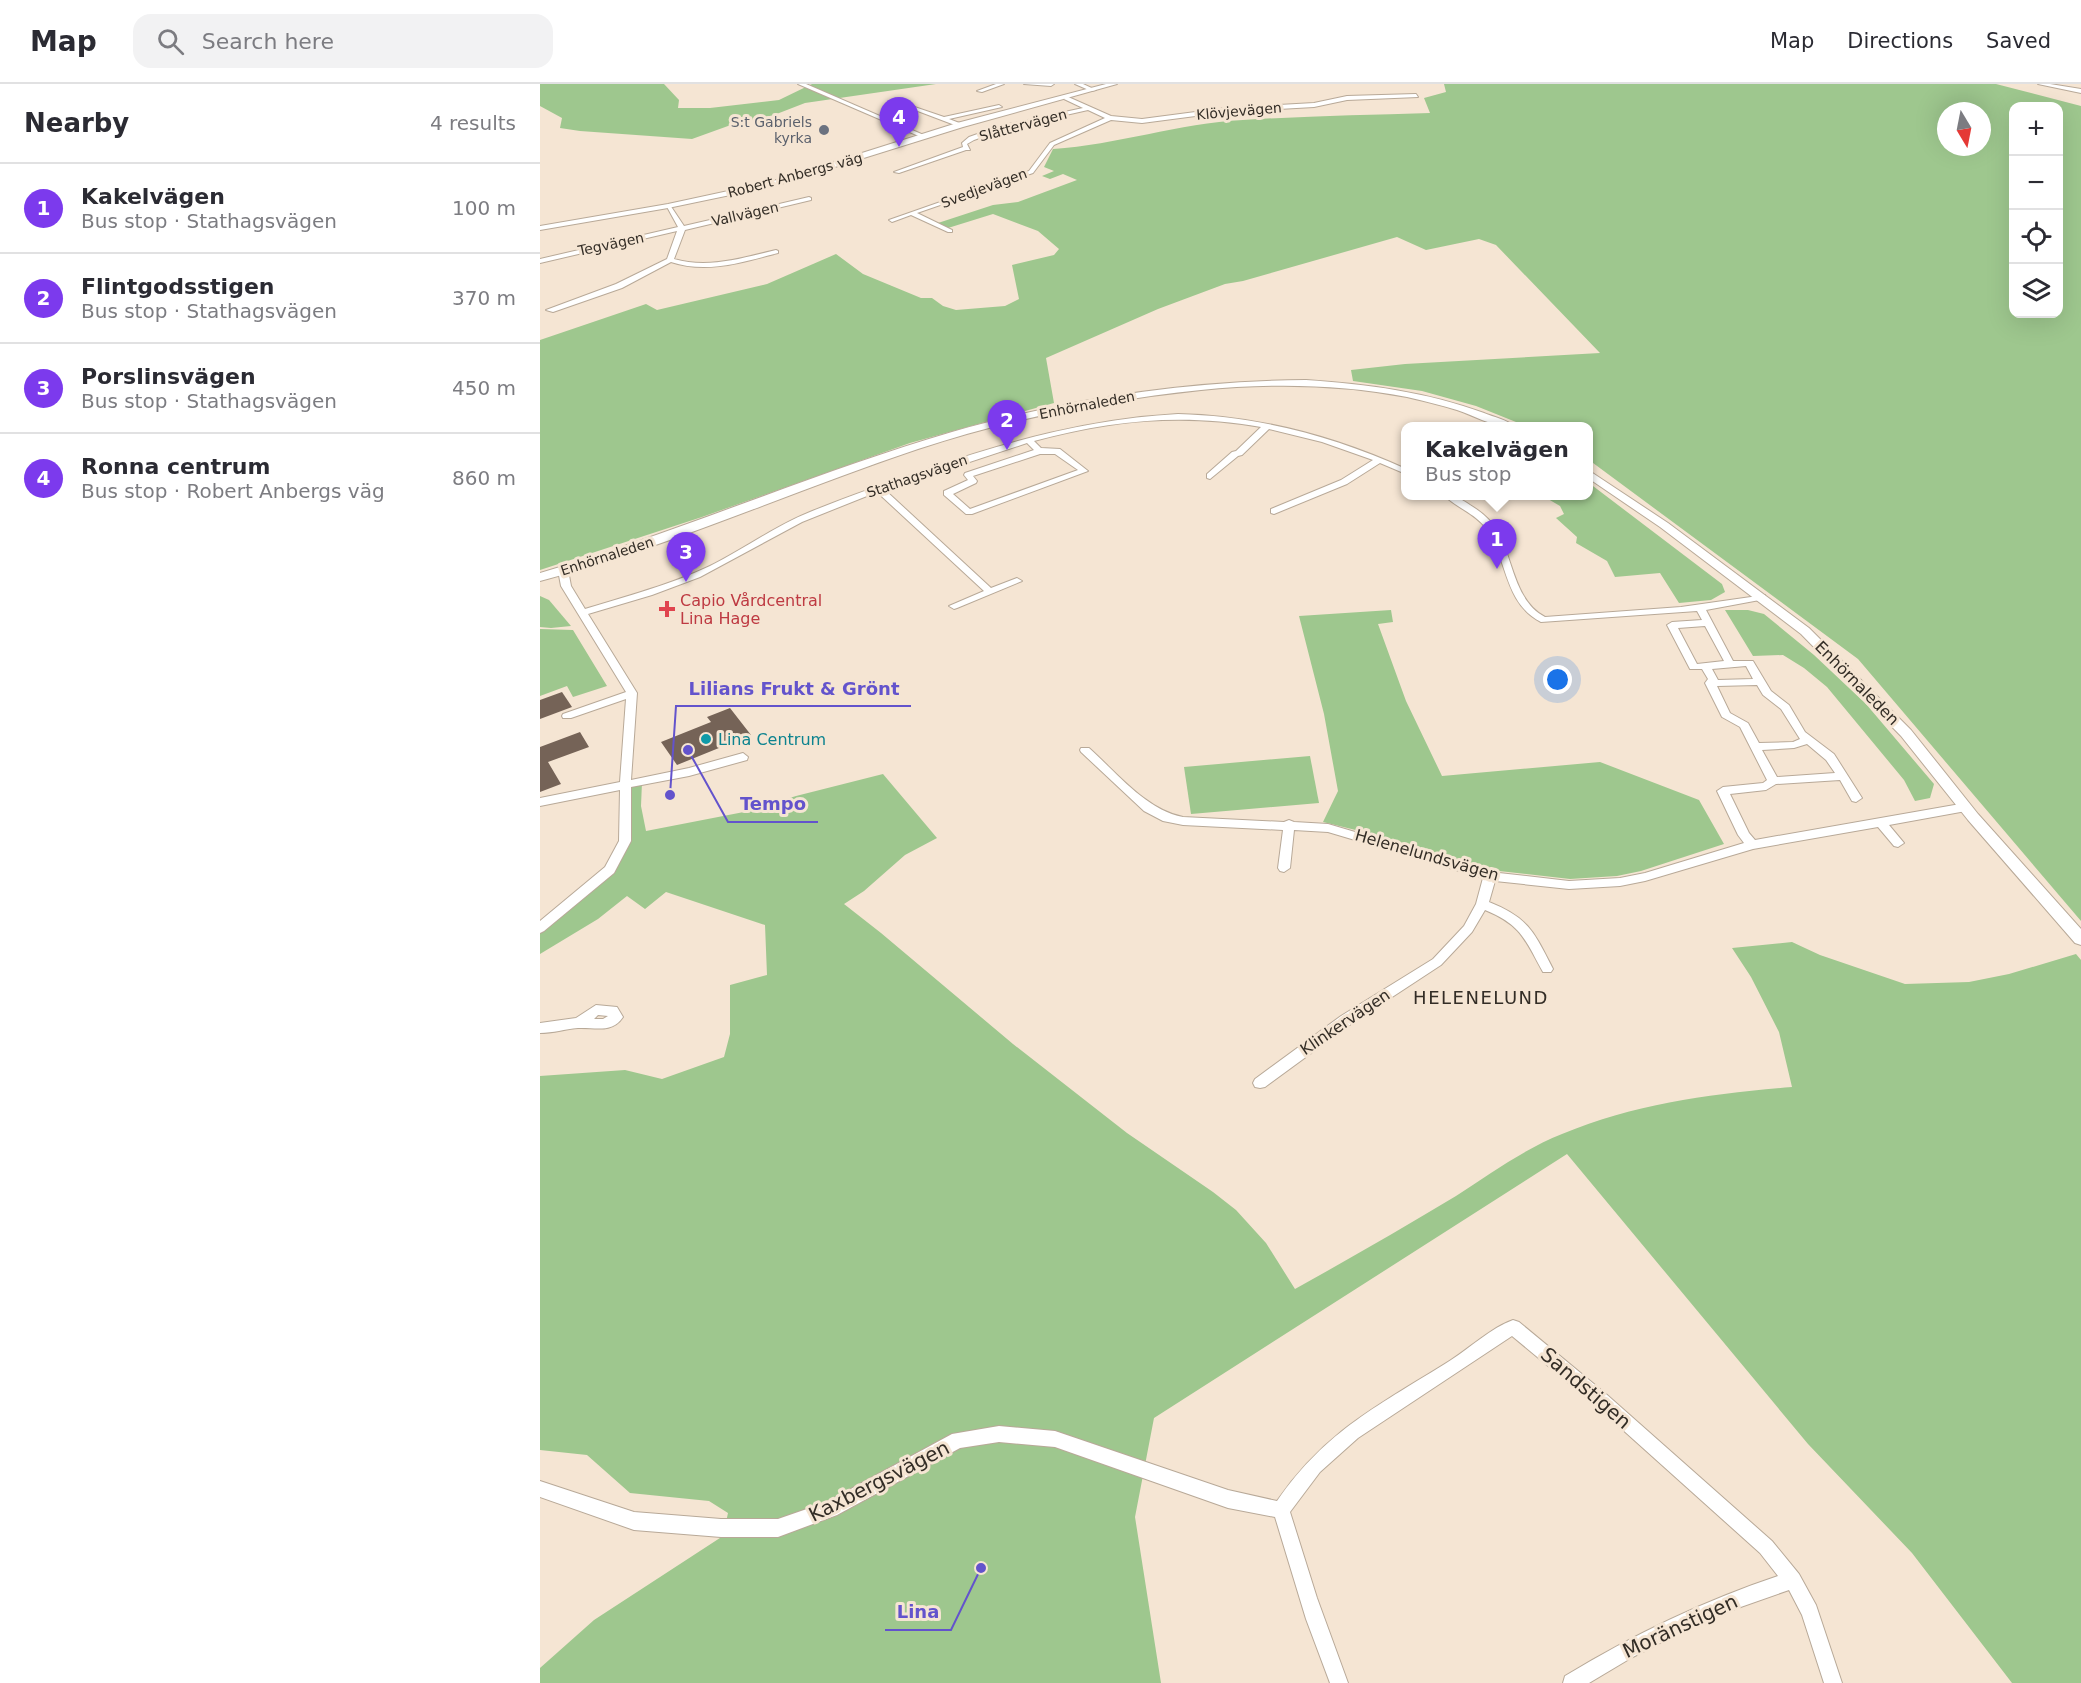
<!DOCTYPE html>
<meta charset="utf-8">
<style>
:root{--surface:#fff;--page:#f2f2f3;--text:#2b2b33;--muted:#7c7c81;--line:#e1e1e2;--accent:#7c3aed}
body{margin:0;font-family:"DejaVu Sans",sans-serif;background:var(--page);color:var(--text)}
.controls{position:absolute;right:18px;top:18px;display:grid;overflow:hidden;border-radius:12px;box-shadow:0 6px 24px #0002}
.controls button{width:54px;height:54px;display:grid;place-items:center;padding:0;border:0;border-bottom:2px solid var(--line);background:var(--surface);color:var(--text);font:30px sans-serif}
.compass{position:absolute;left:1397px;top:18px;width:54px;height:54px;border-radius:50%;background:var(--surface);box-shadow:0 6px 24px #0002;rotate:170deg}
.you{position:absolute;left:1018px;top:596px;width:21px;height:21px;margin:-15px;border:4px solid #fff;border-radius:50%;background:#1a73e8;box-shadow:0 0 0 9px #1a73e833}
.badge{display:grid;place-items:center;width:39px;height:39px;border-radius:50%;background:var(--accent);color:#fff;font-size:20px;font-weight:700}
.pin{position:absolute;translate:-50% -50px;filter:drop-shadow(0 2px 3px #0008)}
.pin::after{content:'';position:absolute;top:32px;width:21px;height:18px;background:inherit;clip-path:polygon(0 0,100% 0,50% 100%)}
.popup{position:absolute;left:861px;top:338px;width:192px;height:78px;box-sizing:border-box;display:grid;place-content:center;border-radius:12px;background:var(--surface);filter:drop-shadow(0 2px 4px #0005);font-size:20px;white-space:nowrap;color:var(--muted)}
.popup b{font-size:22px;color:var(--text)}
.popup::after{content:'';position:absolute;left:50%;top:100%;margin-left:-12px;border:12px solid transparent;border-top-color:var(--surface)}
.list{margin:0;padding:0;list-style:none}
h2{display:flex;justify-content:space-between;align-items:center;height:78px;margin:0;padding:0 24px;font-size:26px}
h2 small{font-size:20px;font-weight:400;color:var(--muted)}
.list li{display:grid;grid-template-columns:39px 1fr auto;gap:18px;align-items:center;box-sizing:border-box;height:90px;padding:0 24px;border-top:2px solid var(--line)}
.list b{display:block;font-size:22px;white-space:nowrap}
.list p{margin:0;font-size:20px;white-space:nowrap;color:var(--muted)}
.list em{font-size:20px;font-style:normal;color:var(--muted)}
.icon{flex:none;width:33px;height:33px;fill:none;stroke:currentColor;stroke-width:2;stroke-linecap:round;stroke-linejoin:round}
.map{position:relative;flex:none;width:1541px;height:1599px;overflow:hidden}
header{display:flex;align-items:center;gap:36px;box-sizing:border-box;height:84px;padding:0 30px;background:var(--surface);border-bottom:2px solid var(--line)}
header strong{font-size:28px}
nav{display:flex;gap:33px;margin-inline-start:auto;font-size:21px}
.search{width:420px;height:54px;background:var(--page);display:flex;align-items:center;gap:15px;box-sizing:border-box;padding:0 21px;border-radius:18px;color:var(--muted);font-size:22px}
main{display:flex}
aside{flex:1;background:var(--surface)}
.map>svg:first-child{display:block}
</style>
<header>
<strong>Map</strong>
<div class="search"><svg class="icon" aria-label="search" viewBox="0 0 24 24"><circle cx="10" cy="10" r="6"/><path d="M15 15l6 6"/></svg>Search here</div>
<nav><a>Map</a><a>Directions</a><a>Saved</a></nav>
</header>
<main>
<aside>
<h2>Nearby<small>4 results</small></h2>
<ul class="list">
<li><span class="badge">1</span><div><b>Kakelvägen</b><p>Bus stop · Stathagsvägen</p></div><em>100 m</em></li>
<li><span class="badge">2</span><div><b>Flintgodsstigen</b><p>Bus stop · Stathagsvägen</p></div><em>370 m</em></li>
<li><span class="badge">3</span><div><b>Porslinsvägen</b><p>Bus stop · Stathagsvägen</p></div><em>450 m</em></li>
<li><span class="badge">4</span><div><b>Ronna centrum</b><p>Bus stop · Robert Anbergs väg</p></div><em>860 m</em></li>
</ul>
</aside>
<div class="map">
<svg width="1541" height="1599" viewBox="0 0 1541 1599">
<rect width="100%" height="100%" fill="#f5e5d3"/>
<g fill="#9ec78e" fill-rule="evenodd">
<polygon points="0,0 124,0 139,16 138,24 170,24 239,16 272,0 396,0 265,19 234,31 188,42 152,55 40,47 20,44 22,34 0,22"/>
<path d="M904,0H1456L1541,22V837L1318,575L1049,376L1048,342H986L936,322L882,307L813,297L811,286L865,280L1060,269L956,161L939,155L886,166L857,153L703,197L685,200L618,225L506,274L514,319L370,359L162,433L0,486V256L106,220L117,226L227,200L296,170L323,190L381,214H392L403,222L416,226L465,222L479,215L472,181L514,171L519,165L498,147L453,130L408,144L398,139L453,121L478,118L537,96L523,90L510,95L502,92L514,87L504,83L513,65C577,61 639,39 703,36C765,32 828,31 890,29L884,14L906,8ZM1474,22H1518V230H1474ZM1406,27H1442V63H1406Z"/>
<polygon points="1049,399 1182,500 1185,508 1171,516 1139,519 1120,489 1075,493 1067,477 1036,459 1037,453 1016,434 1024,430 1020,422 1003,412 1048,412"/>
<polygon points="0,512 9,516 31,542 11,544 0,543"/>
<polygon points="851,526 853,538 838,540 866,617 902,692 1060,678 1159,716 1184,760 1101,787 1077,792 1030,795 950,786 840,752 783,738 798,707 784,630 759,532"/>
<polygon points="1185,526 1208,526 1224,530 1274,571 1326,620 1394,700 1390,714 1375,717 1364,696 1287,603 1264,584 1243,571 1213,572"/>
<polygon points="0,545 33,546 67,602 33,613 27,602 0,612"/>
<polygon points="770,672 779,719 651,730 644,683"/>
<path d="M343,690L397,754L365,771L324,807L304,820L341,849L473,960L587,1049L673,1108L696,1126L726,1159L755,1205C809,1175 863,1144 916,1112C950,1090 984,1065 1022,1050C1098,1019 1171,1010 1252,1003L1239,948L1211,893L1192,864L1252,858L1280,871L1365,900L1429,898L1469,890L1536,870L1541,876V1599H1472L1372,1469L1268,1360L1027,1070L614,1334L595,1433L621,1599H0V1584L54,1536L183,1452L188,1429L169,1417L90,1409L47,1371L0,1366V992L85,986L122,995L184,973L190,950V901L227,891L225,841L126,808L105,825L87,812L58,835L0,870V844L80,770L85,701L102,698L101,722L106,747L209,727L256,712Z"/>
</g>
<g fill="#756357">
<polygon points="22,608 32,623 0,635 0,616"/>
<polygon points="190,624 211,651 137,681 121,658 171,638 167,633"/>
<polygon points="40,648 49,663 8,678 21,700 0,708 0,663"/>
</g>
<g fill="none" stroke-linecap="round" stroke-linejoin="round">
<g stroke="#b8a998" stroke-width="2">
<g id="minor">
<polygon points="258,0 266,0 386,52 381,53"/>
<polygon points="456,0 464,0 442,8 437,7"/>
<polygon points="484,0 514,0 511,2"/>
<polygon points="535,0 543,0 556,6 551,7"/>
<polygon points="1498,0 1510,0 1541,5 1541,9"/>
<polygon points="876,10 878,13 807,16 774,23 686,28 602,39 571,36 514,61 493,89 377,129 412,146 412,148 408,148 371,131 352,138 349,136 489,87 510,59 565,34 548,26 464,45 434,56 427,60 430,66 426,66 359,89 354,88 423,63 422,59 429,53 460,42 543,24 524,15 526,12 571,32 602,35 686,24 774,19 807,12"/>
<polygon points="354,16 404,33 459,21 462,23 409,35 422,40 420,43 354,18"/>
<path d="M269,113L271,114V116L145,146L134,175C168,185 202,174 236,166L238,167V169C203,178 167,190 131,178L82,204L13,228L6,226L76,200L127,175L137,147L0,179V175L138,143L126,121H130L144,142Z"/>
<path d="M638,330C717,332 794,352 866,385V390L840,379L807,400L734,430L731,429V425L801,396L833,376L782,358L729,345L702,371L698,372L670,395L667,394V390L692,368L696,367L721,343C641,329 573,336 494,357L501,364L520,365L548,387L432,430H426L404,411V407L428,396L424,391L425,389L494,366L487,359L345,406L451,504L477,494L482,497L417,524L414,525L409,522L444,507L337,408L262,438L160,493L112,511L48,530L97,609L91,696L149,684L203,669L208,673L207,676L149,692L91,703V757L74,789L4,847L0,849V837L65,783L79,757L80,706L0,722V714L80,698L86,615L31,634H23L22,632L23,630L86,608L21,502L18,486L20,484L23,483L28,486L31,502L45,525C87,512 130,501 170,482C204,465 235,442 270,428C308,412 347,399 385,386C468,357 550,335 638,330ZM500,370H515L538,386L430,425L413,410L436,399L437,397L433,392Z"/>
<path d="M905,412C915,411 921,415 930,421C940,427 950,435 957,446C973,474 974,517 1005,533L1141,523L1225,511V515L1166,526L1193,577H1213L1231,607L1249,621L1265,648L1294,670L1322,714L1316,718L1312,717L1300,696L1236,700L1226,706L1190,710L1209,749L1215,756L1426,719L1432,723L1426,727L1349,741L1364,759L1358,763L1354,762L1338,743L1213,765L1105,797L1080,802L1029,805L955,797L949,818C989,834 994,848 1013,885L1011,888H1003C985,856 982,841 945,826L932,848L901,881L811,940L725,1003L720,1004L715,1003L713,999L715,995L801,932L893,875L924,842L936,820L943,794L788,748L754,746L750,784L744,788L740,787L738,784L743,746L643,741L623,737L604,727L541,668L540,666L541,664H549C576,688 606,726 643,733L744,738L749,736L754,738L788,740L950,788L1029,797L1080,794L1105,789L1204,759L1198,751L1177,707L1183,703L1223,699L1227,696L1200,643L1182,633L1165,599L1168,595L1162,585H1150L1127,541L1132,538L1162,536L1157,527L1001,538C963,519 968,473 945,443C934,429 917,424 905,412ZM1165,542L1184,577L1157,580L1138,544ZM1206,582L1213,595L1178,596L1172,585ZM1217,601L1223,611L1241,625L1260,655L1253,658L1219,659L1208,639L1190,629L1177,602ZM1267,660L1286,676L1295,689L1237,693L1222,666L1254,664Z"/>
<path d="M56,921L77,923L83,933C72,950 54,943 38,944C25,945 13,949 0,949V939L36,934ZM58,931L68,932L63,935H54Z"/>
<path d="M973,1236L979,1238L1066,1310L1232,1457L1259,1490L1276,1521L1302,1599H1284L1262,1531L1249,1506L1195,1525L1145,1546L1091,1574L1049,1599H1023L1025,1592C1093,1551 1163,1517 1238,1492L1220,1469L1054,1320L972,1252L818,1354L780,1388L750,1428L777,1514L808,1599H790L766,1535L735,1433L688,1424L515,1363L459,1358L420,1364L297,1431L238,1453H181L94,1446L0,1413V1397L94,1428L181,1435H238L287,1418L412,1350L459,1342L515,1347L688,1406L737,1417C787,1345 840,1321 911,1276C931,1263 951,1244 973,1236Z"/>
</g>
</g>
<g stroke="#b8a998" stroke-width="2">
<g id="tertiary">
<polygon points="566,0 577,0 423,43 234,102 128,124 0,146 0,142 128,120 230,98 417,39"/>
<path d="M766,296C827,300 887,308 944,329C954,333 967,336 974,342C954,344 935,332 917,326C901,321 884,317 867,313C800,300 729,299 661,306C565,316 469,335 378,365C252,407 129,463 0,497V489C139,448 273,389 412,348C527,315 646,297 766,296Z"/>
<polygon points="1048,386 1128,439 1269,544 1371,646 1438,730 1541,845 1541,861 1535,859 1428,736 1361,652 1261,550 1120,443 1048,394"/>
</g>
</g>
<use href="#minor" fill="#fff" fill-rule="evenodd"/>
<use href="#tertiary" fill="#fff" fill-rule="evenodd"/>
</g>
<circle fill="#6b7280" stroke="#f5e5d3" stroke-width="2" cx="284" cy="46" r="6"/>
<path fill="#e0444e" stroke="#f5e5d3" stroke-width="2" d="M124 516h6v6h6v6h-6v6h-6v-6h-6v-6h6z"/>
<circle fill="#0f9aa8" stroke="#f5e5d3" stroke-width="2" cx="166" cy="655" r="6"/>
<g text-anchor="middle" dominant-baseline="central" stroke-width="6" stroke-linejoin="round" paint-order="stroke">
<g font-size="14" fill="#332d26" stroke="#f5e5d3">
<text transform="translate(699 27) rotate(-5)">Klövjevägen</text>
<text transform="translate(483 41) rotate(-15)">Slåttervägen</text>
<text transform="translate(255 91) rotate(-15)">Robert Anbergs väg</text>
<text transform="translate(444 104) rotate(-20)">Svedjevägen</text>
<text transform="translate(205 130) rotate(-13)">Vallvägen</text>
<text transform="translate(71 160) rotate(-12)">Tegvägen</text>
<text transform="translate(547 321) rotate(-11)">Enhörnaleden</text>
<text transform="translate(377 392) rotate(-19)">Stathagsvägen</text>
<text transform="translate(67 472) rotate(-18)">Enhörnaleden</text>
</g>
<g font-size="14" fill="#5b616d" stroke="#f5e5d3" text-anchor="end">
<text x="272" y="38">S:t Gabriels<tspan x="272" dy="16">kyrka</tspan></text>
</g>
<g font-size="16" fill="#be3a42" stroke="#f5e5d3" text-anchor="start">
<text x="140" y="516">Capio Vårdcentral<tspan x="140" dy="18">Lina Hage</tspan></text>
</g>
<g font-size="16" fill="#332d26" stroke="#f5e5d3">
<text transform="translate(1317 599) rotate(45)">Enhörnaleden</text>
<text transform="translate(887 771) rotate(16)">Helenelundsvägen</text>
<text transform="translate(805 938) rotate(-34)">Klinkervägen</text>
</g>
<g font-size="16" fill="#0d838f" stroke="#f5e5d3" text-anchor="start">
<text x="178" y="655">Lina Centrum</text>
</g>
<g font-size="18" letter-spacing="1.5" fill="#332d26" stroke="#f5e5d3">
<text x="941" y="913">HELENELUND</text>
</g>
<g font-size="20" fill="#332d26" stroke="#f5e5d3">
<text transform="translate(1046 1304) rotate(41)">Sandstigen</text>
<text transform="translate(339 1397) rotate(-27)">Kaxbergsvägen</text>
<text transform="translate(1140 1542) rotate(-25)">Moränstigen</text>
</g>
</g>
<path fill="none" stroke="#6353cc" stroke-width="2" d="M130 711L136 622H371M148 666L188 738H278M441 1484L411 1546H345"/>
<g fill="#6353cc" stroke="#f5e5d3" stroke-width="2">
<circle cx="130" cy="711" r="6"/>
<circle cx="148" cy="666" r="6"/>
<circle cx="441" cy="1484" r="6"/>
</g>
<g font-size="18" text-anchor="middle" font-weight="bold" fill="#6353cc" stroke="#f5e5d3" stroke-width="6" stroke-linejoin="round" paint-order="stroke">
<text x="254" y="611">Lilians Frukt &amp; Grönt</text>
<text x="233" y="726">Tempo</text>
<text x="378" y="1534">Lina</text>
</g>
</svg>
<div class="controls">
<button>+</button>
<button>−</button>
<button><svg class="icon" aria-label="locate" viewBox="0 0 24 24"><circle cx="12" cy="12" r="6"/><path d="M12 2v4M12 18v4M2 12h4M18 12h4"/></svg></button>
<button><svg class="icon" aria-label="layers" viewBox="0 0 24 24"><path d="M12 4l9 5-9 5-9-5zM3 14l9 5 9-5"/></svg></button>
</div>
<svg class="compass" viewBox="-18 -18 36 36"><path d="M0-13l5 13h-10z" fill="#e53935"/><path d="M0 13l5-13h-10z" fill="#7c7c81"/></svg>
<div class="you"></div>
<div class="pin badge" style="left:957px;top:485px">1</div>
<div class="popup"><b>Kakelvägen</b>Bus stop</div>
<div class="pin badge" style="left:467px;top:366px">2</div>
<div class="pin badge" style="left:146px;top:498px">3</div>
<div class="pin badge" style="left:359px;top:63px">4</div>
</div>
</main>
